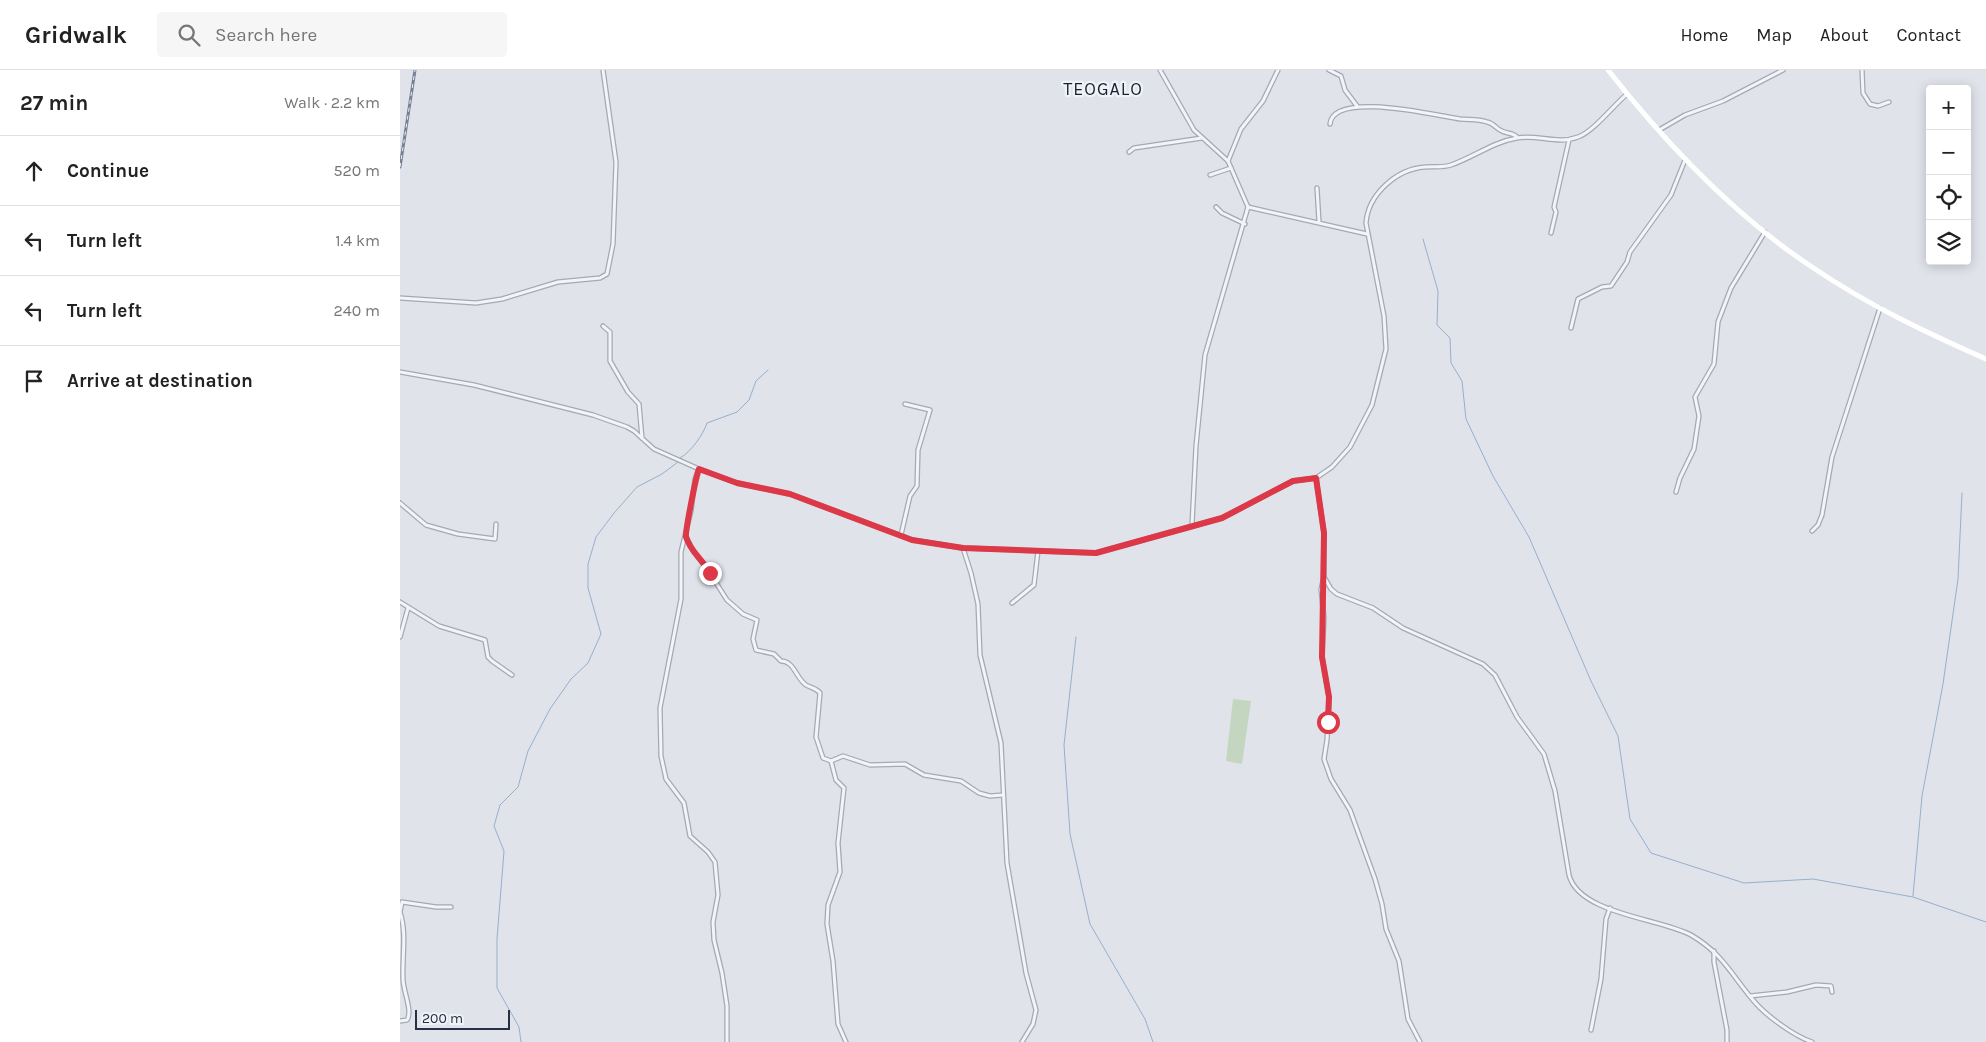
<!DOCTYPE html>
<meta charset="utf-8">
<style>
:root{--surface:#fff;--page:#f6f6f6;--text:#222;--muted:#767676;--line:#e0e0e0}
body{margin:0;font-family:Karla,sans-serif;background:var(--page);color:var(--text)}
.controls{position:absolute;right:15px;top:15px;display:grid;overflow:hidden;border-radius:5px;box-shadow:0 2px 12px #0003}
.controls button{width:45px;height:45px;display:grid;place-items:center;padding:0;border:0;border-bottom:1px solid var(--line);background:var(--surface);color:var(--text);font:25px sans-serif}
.scale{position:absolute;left:15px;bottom:12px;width:95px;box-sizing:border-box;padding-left:5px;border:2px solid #262f43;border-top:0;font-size:14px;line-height:18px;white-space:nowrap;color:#262f43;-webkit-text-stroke:4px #eff2f7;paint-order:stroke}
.stop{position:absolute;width:15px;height:15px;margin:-11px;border:4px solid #dc3848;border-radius:50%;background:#fff}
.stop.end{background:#dc3848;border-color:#fff;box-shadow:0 1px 5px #0008}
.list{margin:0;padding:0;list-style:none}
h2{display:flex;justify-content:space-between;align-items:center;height:65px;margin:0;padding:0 20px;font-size:21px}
h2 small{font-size:16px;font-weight:400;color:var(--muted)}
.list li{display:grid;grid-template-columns:32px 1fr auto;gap:15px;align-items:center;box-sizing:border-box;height:70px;padding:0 20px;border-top:1px solid var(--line)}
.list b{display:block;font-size:19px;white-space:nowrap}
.list em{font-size:16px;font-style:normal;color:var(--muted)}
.icon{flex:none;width:28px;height:28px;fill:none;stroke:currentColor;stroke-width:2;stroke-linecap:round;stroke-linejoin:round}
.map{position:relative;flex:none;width:1586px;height:972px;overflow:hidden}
header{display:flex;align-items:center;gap:30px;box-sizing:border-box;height:70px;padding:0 25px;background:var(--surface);border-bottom:1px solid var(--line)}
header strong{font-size:24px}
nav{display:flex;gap:28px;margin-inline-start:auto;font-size:18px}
.search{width:350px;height:45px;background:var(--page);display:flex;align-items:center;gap:12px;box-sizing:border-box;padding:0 18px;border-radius:5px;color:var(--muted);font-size:19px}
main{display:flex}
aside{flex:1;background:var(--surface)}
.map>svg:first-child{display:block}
</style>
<header>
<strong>Gridwalk</strong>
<div class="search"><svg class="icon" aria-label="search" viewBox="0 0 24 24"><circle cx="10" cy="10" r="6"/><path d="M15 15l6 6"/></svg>Search here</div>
<nav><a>Home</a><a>Map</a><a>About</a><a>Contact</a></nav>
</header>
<main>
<aside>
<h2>27 min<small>Walk · 2.2 km</small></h2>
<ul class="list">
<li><svg class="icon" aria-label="ahead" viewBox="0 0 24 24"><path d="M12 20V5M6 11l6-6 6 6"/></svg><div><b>Continue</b></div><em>520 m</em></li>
<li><svg class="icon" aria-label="left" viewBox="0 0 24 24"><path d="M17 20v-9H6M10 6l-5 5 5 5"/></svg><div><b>Turn left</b></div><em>1.4 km</em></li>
<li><svg class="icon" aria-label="left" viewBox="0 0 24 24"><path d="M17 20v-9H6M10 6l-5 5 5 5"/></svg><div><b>Turn left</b></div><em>240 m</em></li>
<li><svg class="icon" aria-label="arrive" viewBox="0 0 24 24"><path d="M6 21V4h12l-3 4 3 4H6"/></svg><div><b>Arrive at destination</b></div></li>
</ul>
</aside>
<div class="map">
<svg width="1586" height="972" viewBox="0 0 1586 972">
<rect width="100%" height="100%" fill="#e0e3ea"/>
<polygon fill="#c4d5c0" points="833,629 851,631 842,694 826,691"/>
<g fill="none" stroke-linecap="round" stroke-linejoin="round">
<g stroke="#97afce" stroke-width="1">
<polyline points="1023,169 1038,221 1037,255 1050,268 1051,293 1062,311 1066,349 1093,406 1129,467 1191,611 1218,666 1230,749 1251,783 1344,813 1413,809 1513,827 1586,852"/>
<path d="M280,388C291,382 303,365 307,353L337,342L349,330L356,311L368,300"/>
<polyline points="676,567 664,675 670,764 690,854 745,949 753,972"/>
<polyline points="1513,826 1522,726 1543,614 1558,509 1562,423"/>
<polyline points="121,972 119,957 97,918 97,869 104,781 94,756 100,735 118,717 128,681 150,639 171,609 188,593 201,564 188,518 188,494 196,467 214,443 237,417 262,404 278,392"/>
</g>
<g stroke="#a4a9b5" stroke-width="5.5">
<g id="minor">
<polyline points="760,0 794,60 828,91 848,137 805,285 796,376 792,455"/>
<polyline points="929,0 941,6 945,20 957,36"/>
<polyline points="1462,0 1463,23 1470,34 1478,36 1489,32"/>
<path d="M930,54C933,20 1038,46 1060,49C1070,50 1078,49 1087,52C1093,53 1095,57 1100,60C1106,64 1112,62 1117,67"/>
<polyline points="1259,60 1285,45 1323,31 1383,0"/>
<polyline points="729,82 734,78 802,68"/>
<polyline points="828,91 841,59 863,31 878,0"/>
<polyline points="810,105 831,98"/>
<polyline points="917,118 919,152"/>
<polyline points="816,137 822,143 845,154"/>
<polyline points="848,137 967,164"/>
<polyline points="1151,163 1156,142 1154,137 1169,70"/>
<polyline points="0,228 76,233 102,229 158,212 200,208 207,204 213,174 216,92 203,0"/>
<polyline points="203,256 210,262 210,291 228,322 239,334 242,368"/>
<polyline points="1171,258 1178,229 1202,217 1211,216 1227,192 1230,182 1271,125 1285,90"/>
<path d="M0,302L74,315L193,345L227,357L234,361L254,379L299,399L337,413L390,424L513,470L563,478L696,483L822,448L893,411L916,408L932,397L950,377L972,335L986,279L984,246L966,153C968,125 996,99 1025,97C1034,96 1042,98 1051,95C1074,87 1093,72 1117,68C1138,64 1157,75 1178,67C1193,62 1213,36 1226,25"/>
<polyline points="299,399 295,409 291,441 281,482 281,529 260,638 261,686 266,709 284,733 290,766 308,782 315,792 318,825 313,852 314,870 322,903 327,936 327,972"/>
<path d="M916,408L924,463V507L931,519L937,524L973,538L1003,558L1083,594L1095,605L1117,647L1144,684L1155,721L1169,805C1179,844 1259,848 1291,865C1322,883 1331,904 1353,930C1365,945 1394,966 1412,972"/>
<polyline points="1276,422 1280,408 1294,379 1299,346 1295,327 1314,294 1318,252 1331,218 1365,162"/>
<polyline points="0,433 26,455 58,464 95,469 96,454"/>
<polyline points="1412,461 1418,455 1422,445 1432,387 1480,238"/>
<polyline points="501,465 510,426 517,416 518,380 530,340 505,334"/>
<path d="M286,466L293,481L306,497L327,530L343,544L357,550L353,569L356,580L374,584L381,591C394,591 396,608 406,615C411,618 416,618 420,623L416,667L423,688L431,691L443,686L470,695L505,694L524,705L561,711L579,723L590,726L603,725"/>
<polyline points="563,478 571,503 578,534 580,585 601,673 607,793 626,903 636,940 633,954 622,972"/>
<polyline points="924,507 921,519 924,548 922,587 929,627 927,670 924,689 931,709 950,740 975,809 982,834 986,859 999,891 1008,949 1020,972"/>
<polyline points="0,532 39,556 85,570 88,587 92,591 112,605"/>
<polyline points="612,533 634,515 638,481"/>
<polyline points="0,567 8,538"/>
<polyline points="431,691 436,710 444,718 438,773 440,802 428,835 427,854 433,891 438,954 446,972"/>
<polyline points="0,842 2,832 36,837 51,837"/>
<polyline points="1314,881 1314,892 1327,960 1327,972"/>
<polyline points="1350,926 1387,922 1416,915 1431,916 1432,922"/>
<path d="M0,951L7,950C13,941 3,921 3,909C2,887 7,863 0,842"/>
<polyline points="1191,960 1201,909 1206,849 1210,838"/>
</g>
</g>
<use href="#minor" stroke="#f3f4f8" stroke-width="3"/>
<path stroke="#fff" stroke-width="5" d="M1208,0C1267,75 1334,146 1415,199C1468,235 1527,263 1586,289"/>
<g stroke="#778195" stroke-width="3">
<polyline id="rail" points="0,97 15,0"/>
</g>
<use href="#rail" stroke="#eff2f7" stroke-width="1" stroke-dasharray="4" stroke-linecap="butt"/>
</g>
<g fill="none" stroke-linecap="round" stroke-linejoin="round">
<path stroke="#dc3848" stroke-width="6" d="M310,503C303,490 290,481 286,467C285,462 296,406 299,399L337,413L390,424L512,470L563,478L696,483L822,448L893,411L916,408L924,463L922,587L929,627L928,652"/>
</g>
<g text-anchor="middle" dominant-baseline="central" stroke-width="4.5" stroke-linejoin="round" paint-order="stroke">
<g font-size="18" letter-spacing="1" fill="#192134" stroke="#eff2f7">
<text x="703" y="19">TEOGALO</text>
</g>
</g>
</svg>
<div class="controls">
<button>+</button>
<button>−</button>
<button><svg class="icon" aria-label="locate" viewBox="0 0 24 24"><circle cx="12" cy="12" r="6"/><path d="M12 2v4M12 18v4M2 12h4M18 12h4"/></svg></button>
<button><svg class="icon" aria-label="layers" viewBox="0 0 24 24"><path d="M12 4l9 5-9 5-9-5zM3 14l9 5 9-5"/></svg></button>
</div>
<div class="scale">200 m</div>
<div class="stop" style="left:928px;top:652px"></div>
<div class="stop end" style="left:310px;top:503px"></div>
</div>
</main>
